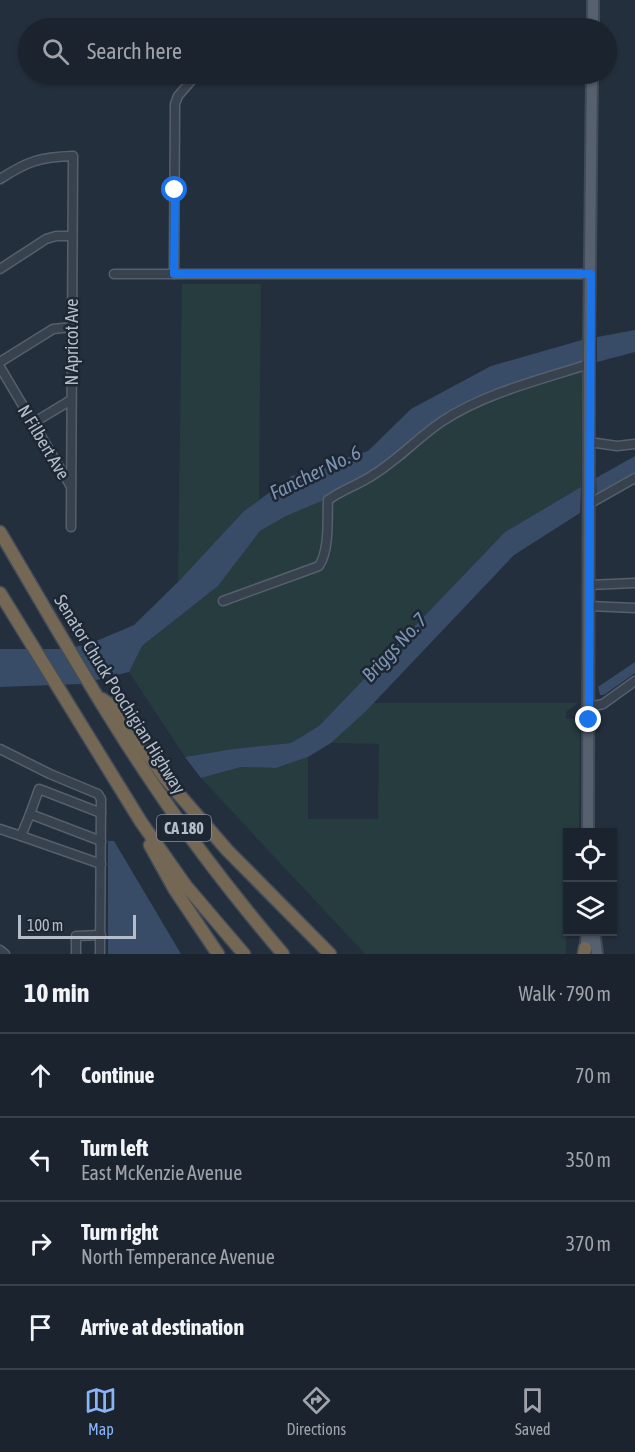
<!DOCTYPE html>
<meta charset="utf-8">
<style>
:root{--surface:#1b232e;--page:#242b36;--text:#f1f3f6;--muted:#a0a4aa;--line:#39404a;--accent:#8ab4f8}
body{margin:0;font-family:"Asap Condensed",sans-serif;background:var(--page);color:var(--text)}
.controls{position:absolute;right:18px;bottom:18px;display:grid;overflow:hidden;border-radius:0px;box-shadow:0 2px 4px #0004}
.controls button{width:54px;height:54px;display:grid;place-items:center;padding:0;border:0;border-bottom:2px solid var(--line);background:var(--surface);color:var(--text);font:30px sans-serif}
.scale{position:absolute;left:18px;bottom:15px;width:118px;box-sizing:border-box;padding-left:6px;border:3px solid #b4bcc9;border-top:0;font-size:16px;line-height:21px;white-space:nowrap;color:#b4bcc9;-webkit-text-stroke:4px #1d2633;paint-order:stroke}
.stop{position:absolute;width:18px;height:18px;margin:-14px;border:4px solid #1a73e8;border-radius:50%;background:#fff}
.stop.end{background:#1a73e8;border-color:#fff;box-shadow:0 2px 6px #0008}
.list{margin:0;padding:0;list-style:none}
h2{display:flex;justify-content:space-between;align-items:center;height:78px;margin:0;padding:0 24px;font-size:26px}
h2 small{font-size:20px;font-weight:400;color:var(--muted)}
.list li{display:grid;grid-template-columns:39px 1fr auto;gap:18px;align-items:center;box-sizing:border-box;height:84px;padding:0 24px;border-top:2px solid var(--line)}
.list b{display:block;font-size:22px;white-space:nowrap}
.list p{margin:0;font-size:20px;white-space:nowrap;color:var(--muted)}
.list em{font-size:20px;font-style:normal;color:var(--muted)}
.icon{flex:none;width:33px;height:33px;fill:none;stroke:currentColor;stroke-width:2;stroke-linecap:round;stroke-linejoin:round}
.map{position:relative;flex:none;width:635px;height:954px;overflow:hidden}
.search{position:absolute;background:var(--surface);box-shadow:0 2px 4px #0004;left:18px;right:18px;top:18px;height:66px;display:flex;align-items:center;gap:15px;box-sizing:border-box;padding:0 21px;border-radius:33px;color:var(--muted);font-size:22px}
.sheet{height:414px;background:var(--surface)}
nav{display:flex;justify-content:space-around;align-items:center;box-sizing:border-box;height:84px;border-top:2px solid var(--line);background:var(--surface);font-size:16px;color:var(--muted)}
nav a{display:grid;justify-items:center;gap:3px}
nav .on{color:var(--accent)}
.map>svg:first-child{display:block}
</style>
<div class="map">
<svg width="635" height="954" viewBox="0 0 635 954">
<rect width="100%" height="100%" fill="#242f3e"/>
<g fill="#263c3f">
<polygon points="182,284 261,284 259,500 244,511 178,582"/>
<polygon points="582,369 581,487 505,532 319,726 291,743 233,749 185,757 129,672 142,646 218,586 260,531 481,403"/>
<polygon points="373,703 578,703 566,712 566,719 580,718 579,832 568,832 566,954 365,954 201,778 241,767 276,768 308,757 308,819 378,819 379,744 331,743"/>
</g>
<g fill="#394c67">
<polygon points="635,330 635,352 597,362 597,337"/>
<polygon points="582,340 582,369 481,403 440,425 405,459 371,480 286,516 260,531 218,586 142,646 129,672 80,684 0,687 0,649 59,649 87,645 134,625 178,582 244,511 292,476 368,451 411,409 491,366"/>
<polygon points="635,456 635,479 597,502 596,478"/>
<polygon points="581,487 580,513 514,555 366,711 331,743 308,757 276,768 241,767 201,778 185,757 233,749 291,743 319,726 505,532"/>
<polygon points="635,662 635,673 604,695 600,695 598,687"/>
<polygon points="108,841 114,841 181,954 108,954"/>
</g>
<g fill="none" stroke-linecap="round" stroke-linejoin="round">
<g stroke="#565f6c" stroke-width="11">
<g id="minor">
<path d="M0,179C28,161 40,157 73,156L71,527"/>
<polyline points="0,269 46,239 56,236 72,236"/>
<polyline points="114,274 591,274"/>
<polyline points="174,274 175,104 178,96 197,74"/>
<polyline points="0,362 53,329 72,327"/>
<polyline points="0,367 70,485"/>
<polyline points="33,423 71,400"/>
<polyline points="589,442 617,446 635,444"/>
<polyline points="589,504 635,478"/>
<polyline points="589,585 635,583"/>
<path d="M223,601L319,566C330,548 327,521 328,500C343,489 361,484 376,473C399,458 418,438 441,422C484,393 540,380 589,364"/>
<polyline points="589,606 635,608"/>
<polyline points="589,707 603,704 635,681"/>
<polyline points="0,749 50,774 98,794 101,799 100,954"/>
<polyline points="30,814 21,836 101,864"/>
<polyline points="0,829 21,836"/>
<polyline points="101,841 30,814 39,789 101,813"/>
<polyline points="0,950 5,954"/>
<polyline points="76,954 76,936 101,935"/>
</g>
</g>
<g stroke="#414a57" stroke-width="14">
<g id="major">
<polyline points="593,28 593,0"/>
<polyline points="588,832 589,355 592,74"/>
<polyline points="594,932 597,954"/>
<polyline points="585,954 587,932"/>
</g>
</g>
<g stroke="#434c59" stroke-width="15">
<g id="highway">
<path d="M0,532C51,618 100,706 156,788C195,846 238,901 283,954"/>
<polyline points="0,593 141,822 186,886 244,954"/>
<polyline points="102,699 115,708 164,777 227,850 330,954"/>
<polyline points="150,845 175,890 218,954"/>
<polyline points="584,954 585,948"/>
</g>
</g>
<use href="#minor" stroke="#38414e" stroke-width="8"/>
<use href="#major" stroke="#56606e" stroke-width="10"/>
<use href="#highway" stroke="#746855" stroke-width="12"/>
</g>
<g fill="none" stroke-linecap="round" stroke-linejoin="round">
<polyline stroke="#1a73e8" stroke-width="8" points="175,190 174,274 591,274 589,720"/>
</g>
<g text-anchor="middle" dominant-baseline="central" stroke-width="5" stroke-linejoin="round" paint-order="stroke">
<rect fill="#1d2633" stroke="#878f9c" stroke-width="1.5" x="157" y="815" width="54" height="26" rx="4.5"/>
<g font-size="16" font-weight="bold" fill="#b4bcc9">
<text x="184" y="828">CA 180</text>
</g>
<g font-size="18" fill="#b4bcc9" stroke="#1d2633">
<text transform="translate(71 342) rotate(-90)">N Apricot Ave</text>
<text transform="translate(44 442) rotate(59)">N Filbert Ave</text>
<text transform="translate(120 694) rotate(58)">Senator Chuck Poochigian Highway</text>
</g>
<g font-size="20" font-style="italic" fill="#7c92b1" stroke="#1d2633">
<text transform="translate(315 472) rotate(-26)">Fancher No. 6</text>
<text transform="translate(394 647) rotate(-47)">Briggs No. 7</text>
</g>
</g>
</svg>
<div class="controls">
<button><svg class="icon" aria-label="locate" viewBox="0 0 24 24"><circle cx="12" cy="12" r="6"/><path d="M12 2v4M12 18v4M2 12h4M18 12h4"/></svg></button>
<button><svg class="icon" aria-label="layers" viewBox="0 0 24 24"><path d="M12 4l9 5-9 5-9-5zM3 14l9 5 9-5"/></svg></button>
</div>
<div class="scale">100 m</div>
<div class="stop" style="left:175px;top:190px"></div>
<div class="stop end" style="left:589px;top:720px"></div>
<div class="search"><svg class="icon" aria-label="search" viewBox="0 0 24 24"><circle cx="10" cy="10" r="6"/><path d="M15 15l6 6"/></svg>Search here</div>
</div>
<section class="sheet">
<h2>10 min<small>Walk · 790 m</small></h2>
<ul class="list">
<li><svg class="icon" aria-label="ahead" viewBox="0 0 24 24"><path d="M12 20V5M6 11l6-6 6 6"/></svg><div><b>Continue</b></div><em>70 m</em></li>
<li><svg class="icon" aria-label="left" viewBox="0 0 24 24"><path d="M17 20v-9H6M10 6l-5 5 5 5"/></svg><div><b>Turn left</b><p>East McKenzie Avenue</p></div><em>350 m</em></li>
<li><svg class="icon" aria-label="right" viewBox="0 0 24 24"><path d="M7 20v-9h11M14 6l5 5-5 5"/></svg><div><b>Turn right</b><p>North Temperance Avenue</p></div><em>370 m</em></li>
<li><svg class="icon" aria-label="arrive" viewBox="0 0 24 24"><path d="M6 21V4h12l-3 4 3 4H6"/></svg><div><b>Arrive at destination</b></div></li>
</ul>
</section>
<nav>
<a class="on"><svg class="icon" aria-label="map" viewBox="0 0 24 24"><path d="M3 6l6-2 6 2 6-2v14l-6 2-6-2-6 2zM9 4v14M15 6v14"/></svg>Map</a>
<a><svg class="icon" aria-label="directions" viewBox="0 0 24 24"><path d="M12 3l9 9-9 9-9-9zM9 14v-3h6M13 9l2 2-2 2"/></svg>Directions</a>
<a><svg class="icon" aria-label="saved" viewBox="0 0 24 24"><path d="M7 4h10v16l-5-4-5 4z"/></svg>Saved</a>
</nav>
